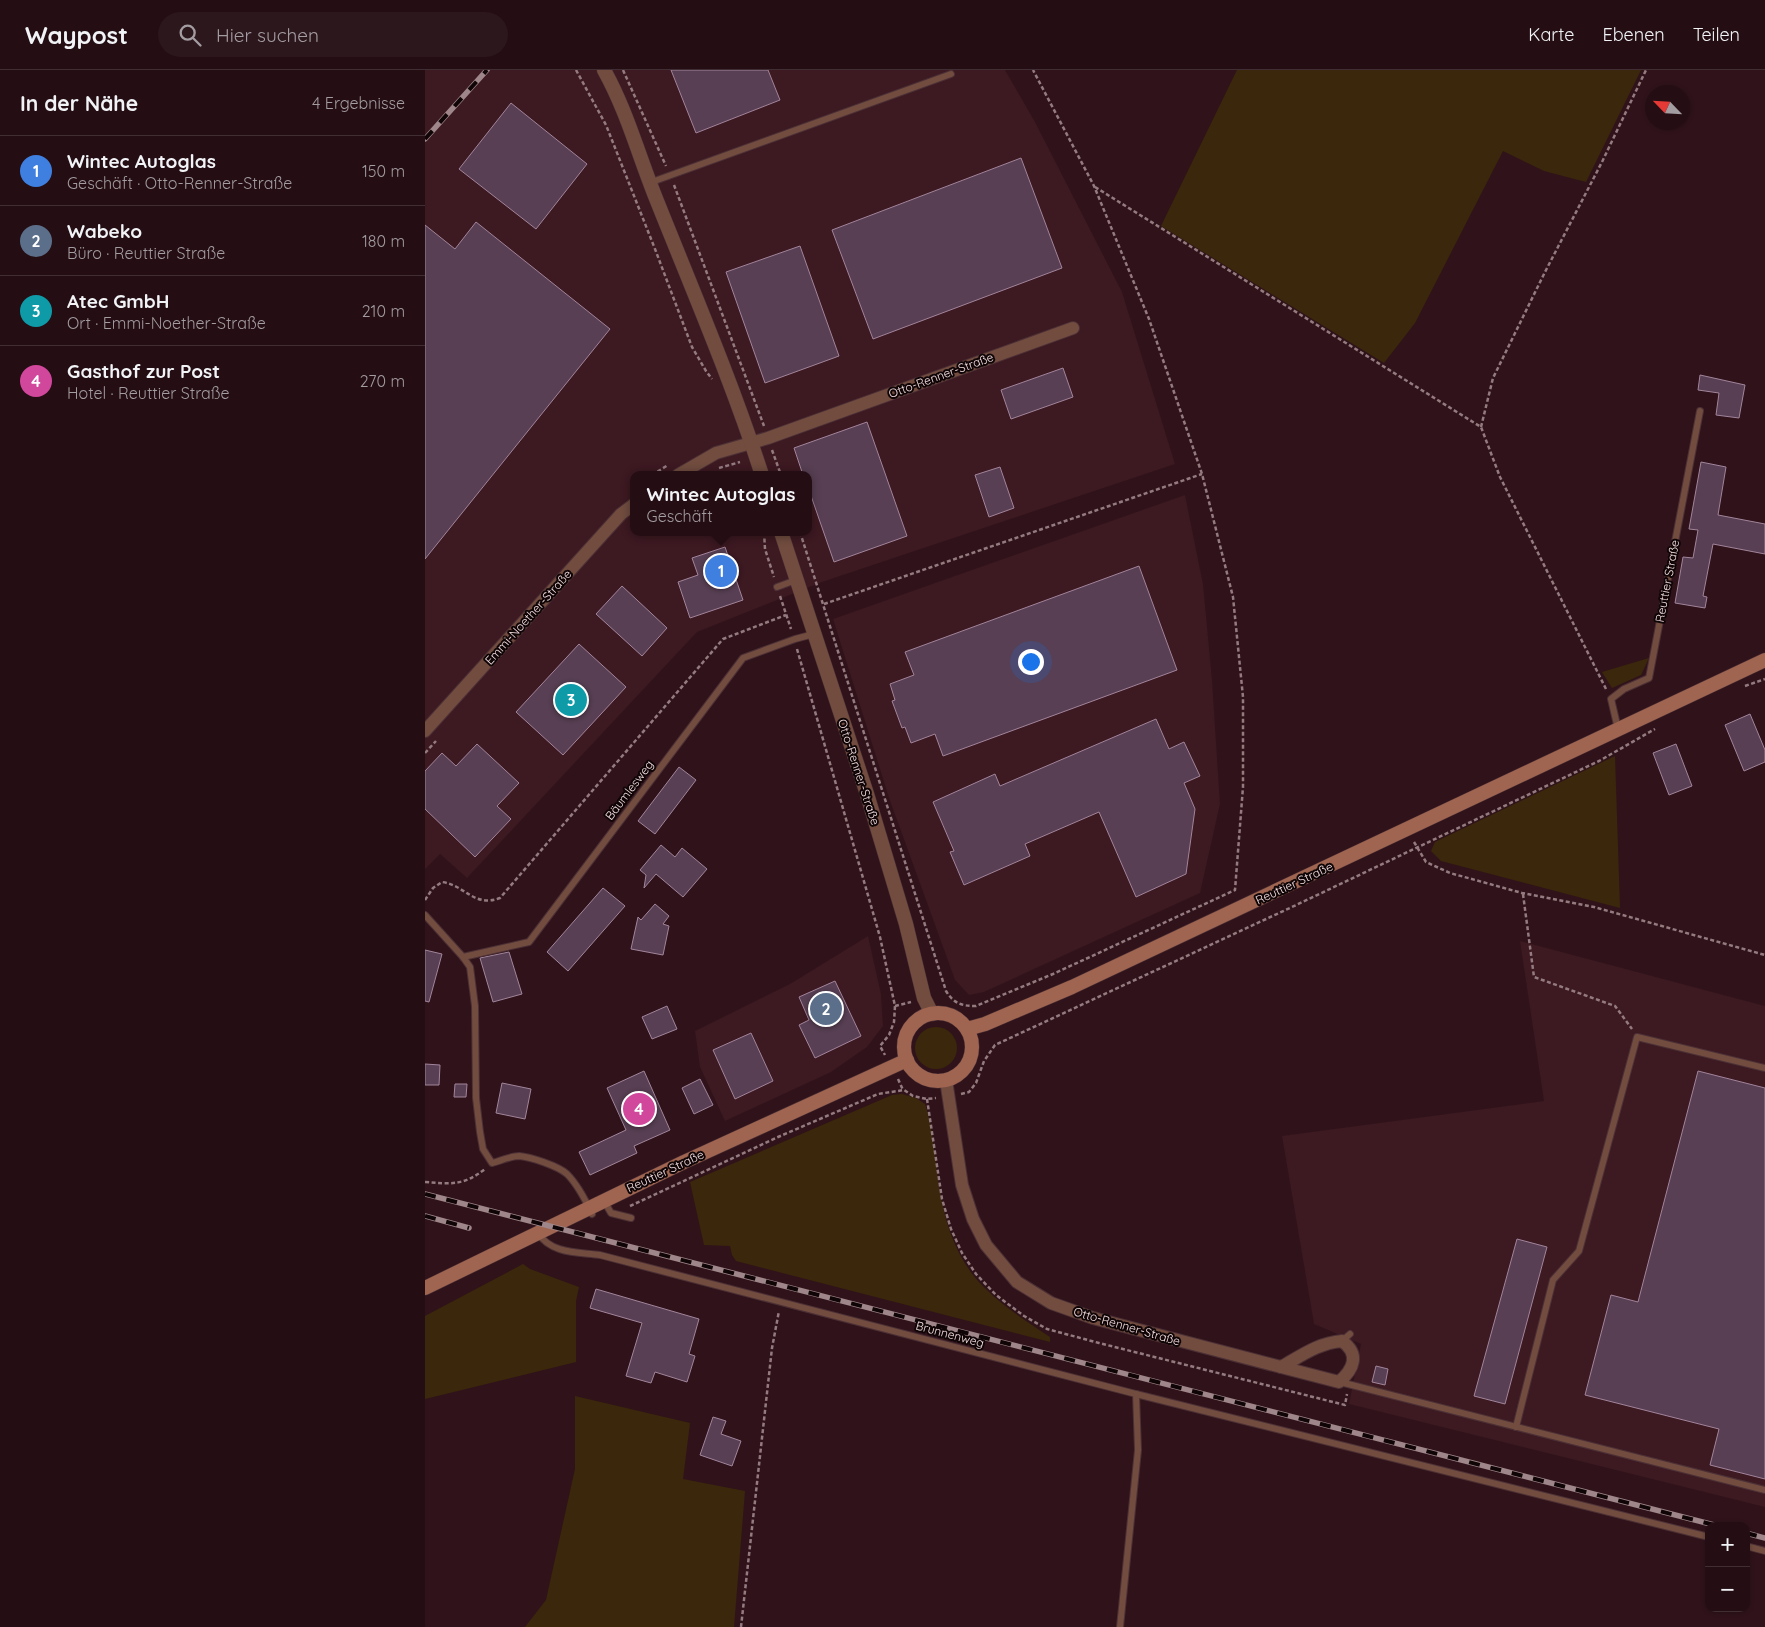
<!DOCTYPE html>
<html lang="de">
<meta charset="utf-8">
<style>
:root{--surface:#240e14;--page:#2c171d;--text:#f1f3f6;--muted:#a39ca0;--line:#412e34;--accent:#52ccd6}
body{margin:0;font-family:Quicksand,sans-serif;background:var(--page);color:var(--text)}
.controls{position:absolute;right:15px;bottom:15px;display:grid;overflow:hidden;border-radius:10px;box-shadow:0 1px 4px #0004}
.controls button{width:45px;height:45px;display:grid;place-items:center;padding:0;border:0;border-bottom:1px solid var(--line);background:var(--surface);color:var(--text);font:25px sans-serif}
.compass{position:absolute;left:1220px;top:15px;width:45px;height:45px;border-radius:50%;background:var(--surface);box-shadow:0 1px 4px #0004;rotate:295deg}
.you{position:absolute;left:605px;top:591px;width:18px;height:18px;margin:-12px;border:4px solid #fff;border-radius:50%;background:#1a73e8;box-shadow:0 0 0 8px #1a73e833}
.badge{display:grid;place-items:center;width:32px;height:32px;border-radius:50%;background:var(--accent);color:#fff;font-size:16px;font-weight:700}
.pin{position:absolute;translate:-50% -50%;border:2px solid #fff;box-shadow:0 1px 5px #0006}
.popup{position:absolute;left:205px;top:401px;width:182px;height:65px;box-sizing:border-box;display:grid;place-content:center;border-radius:10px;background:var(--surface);filter:drop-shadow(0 1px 4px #0005);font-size:16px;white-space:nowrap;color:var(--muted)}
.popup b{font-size:19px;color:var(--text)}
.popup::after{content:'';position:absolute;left:50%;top:100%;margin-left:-10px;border:10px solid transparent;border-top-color:var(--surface)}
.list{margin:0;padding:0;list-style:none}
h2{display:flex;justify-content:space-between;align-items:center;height:65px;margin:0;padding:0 20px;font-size:21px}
h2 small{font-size:16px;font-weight:400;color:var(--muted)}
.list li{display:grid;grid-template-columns:32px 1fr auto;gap:15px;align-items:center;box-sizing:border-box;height:70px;padding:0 20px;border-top:1px solid var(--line)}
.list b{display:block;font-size:19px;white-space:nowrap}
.list p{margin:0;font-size:16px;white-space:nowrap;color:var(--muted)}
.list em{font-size:16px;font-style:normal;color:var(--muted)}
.icon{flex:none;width:28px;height:28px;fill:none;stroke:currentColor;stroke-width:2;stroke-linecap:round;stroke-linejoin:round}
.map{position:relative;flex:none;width:1340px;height:1557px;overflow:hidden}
header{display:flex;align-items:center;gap:30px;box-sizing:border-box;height:70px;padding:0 25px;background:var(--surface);border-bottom:1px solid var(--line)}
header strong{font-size:24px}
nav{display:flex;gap:28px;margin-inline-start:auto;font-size:18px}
.search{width:350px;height:45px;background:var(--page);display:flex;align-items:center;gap:12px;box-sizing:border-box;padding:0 18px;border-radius:28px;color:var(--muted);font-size:19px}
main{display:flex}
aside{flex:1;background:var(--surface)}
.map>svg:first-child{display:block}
</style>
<header>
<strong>Waypost</strong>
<div class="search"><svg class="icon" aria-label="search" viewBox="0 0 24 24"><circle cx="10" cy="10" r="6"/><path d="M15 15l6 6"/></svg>Hier suchen</div>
<nav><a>Karte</a><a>Ebenen</a><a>Teilen</a></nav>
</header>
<main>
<aside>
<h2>In der Nähe<small>4 Ergebnisse</small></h2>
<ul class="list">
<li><span class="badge" style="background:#3f7fe0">1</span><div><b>Wintec Autoglas</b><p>Geschäft · Otto-Renner-Straße</p></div><em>150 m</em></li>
<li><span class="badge" style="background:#5c6f8a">2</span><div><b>Wabeko</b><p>Büro · Reuttier Straße</p></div><em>180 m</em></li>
<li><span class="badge" style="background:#0f9aa8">3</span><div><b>Atec GmbH</b><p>Ort · Emmi-Noether-Straße</p></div><em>210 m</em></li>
<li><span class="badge" style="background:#d1479c">4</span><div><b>Gasthof zur Post</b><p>Hotel · Reuttier Straße</p></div><em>270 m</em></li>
</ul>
</aside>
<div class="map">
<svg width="1340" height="1557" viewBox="0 0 1340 1557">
<rect width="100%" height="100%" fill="#30131a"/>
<g fill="#3d1922" fill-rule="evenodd">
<path d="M0,0H580L610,52L697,222L750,394L397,512L272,562L42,808L15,784L0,799ZM208,405H384V462H208Z"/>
<polygon points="760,425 778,514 787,610 795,734 775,823 559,922 544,925 530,910 464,728 408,549"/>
<polygon points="443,866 456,924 458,956 442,977 406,1002 300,1051 275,997 270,961 365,914"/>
<polygon points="1095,871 1340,936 1340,1437 924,1334 936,1274 889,1254 857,1066 1119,1031"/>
</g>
<g fill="#3b270b">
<polygon points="812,0 1216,0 1161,112 1119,101 1078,81 990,253 959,293 736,156"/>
<polygon points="1224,588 1216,605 1187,618 1177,602"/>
<polygon points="1190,686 1195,838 1016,791 1006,781 1010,772"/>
<circle cx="511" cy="978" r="21"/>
<path d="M477,1024L491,1028L500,1034C508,1056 510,1092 514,1116C519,1148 528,1179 548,1205C568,1230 598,1249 625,1267V1272L311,1191L307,1185L305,1176L279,1175L265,1112L467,1025Z"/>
<polygon points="98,1194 105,1199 154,1217 151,1231 151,1292 0,1329 0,1246"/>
<polygon points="150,1326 265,1353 258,1409 320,1421 309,1557 100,1557 121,1530 150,1399"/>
</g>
<g fill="#583f53" stroke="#a2859b">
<polygon points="246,0 343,0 355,30 271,63"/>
<polygon points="86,33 162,94 111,159 34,99"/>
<polygon points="596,88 637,198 448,269 407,160"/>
<polygon points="51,152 185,259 0,489 0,155 30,179"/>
<polygon points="375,176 414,286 340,313 301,202"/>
<polygon points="638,298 648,327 586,349 576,320"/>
<polygon points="1275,305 1320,315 1314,348 1291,345 1294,323 1273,320"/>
<polygon points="442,352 482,466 409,492 384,420 384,405 378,405 369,378"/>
<polygon points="1276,392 1301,397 1293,445 1340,454 1340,484 1288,474 1278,526 1282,527 1280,538 1250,533 1258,487 1268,488 1273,460 1264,459"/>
<polygon points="575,397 589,438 564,447 550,405"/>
<polygon points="300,477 318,530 265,548 253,512 273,505 267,488"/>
<polygon points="714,496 752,600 518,686 510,664 486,673 480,657 477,658 467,631 470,630 465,614 489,605 480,582"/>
<polygon points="197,516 242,558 217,586 171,544"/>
<polygon points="154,574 201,617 138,685 91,642"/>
<polygon points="1325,644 1340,680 1340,692 1319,701 1300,655"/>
<polygon points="731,649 744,679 759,672 775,706 759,713 770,739 761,804 711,827 674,742 600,774 605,786 539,815 525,782 529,781 508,732 570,704 575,716"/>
<polygon points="52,674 94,713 72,736 86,749 50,787 0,739 0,701 17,683 31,696"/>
<polygon points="1251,674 1267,716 1244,725 1228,683"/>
<polygon points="254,697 271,710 230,764 213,751"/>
<polygon points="236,775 250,787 257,778 282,799 258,827 231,804 219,818 221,805 215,800"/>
<polygon points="178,818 200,836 143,901 122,882"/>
<polygon points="230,834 244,846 238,854 244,856 238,885 206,879 213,847 216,850"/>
<polygon points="0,880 17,884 4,932 0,931"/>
<polygon points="84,882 97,924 68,932 55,888"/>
<polygon points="410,911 436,966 390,988 374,955 384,950 374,927"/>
<polygon points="242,936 252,959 227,969 217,947"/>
<polygon points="326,963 348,1011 310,1029 288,980"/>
<polygon points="0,994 15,995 14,1015 0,1015"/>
<polygon points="219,1001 245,1060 209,1076 212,1083 165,1105 154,1082 201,1060 182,1018"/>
<polygon points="1273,1001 1340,1018 1340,1409 1285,1395 1294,1359 1160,1325 1186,1225 1213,1232"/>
<polygon points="275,1009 288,1035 269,1044 257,1018"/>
<polygon points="77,1013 106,1019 100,1049 71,1043"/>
<polygon points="30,1014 42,1014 41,1027 29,1027"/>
<polygon points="1092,1169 1122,1177 1080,1334 1049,1326"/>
<polygon points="171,1219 274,1249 264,1284 270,1286 262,1312 230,1302 226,1313 201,1306 217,1253 165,1238"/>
<polygon points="951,1296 963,1299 960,1315 947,1312"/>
<polygon points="288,1347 301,1351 296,1364 316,1371 307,1396 275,1385"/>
</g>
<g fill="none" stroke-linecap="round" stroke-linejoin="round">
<g stroke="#4c3036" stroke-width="8">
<g id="service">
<polyline points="224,113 526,4"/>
<polyline points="352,517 371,510"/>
<polyline points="1193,659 1186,629 1199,619 1224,608 1275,341"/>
<path d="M0,845L38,887L45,897L50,936L51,1028L55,1062L58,1079L67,1093C75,1091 86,1086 94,1086C106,1087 133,1096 142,1104C153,1115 161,1131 167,1144"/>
<polyline points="38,887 104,872 318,588 370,569 389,564"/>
<polyline points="179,1131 186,1143 206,1148"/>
<path d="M113,1163C126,1184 153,1182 175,1185L711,1324L713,1380L695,1557"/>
<polyline points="917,1271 925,1264"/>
<polyline points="915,1312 1340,1420"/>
<polyline points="711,1324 1284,1467"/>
<polyline points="1091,1357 1128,1210 1154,1181 1212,967 1340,998"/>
<polyline points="1321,1476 1340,1481"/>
</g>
</g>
<g stroke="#4c3036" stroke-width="14">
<g id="minor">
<polyline points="253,405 291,383 343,368 648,258"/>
<polyline points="0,661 196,444 208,435"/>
<polyline points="521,1010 537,1115 548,1149 561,1175 592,1212 626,1233 668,1248 856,1297"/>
<path d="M917,1271C935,1284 929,1299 914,1312L856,1297C876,1286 893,1273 917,1271Z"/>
</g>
</g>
<g stroke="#4c3036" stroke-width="15">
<g id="tertiary">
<path d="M179,0C202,41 214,87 232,131C268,221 307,312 337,405"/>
<polyline points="356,462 442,724 481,854 499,928 507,944"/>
</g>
</g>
<g stroke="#4c3036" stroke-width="15">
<g id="secondary">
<circle cx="513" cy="977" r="34"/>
<polyline points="542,959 560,954 647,917 1340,590"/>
<polyline points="0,1218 259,1092 482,990"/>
</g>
</g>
<g stroke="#947b80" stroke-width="2.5" stroke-dasharray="4 2.5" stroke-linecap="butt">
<polyline points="151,0 181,55 230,179 267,277 281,301 287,309"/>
<polyline points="198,0 241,96"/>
<polyline points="249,115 339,356"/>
<polyline points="670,117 1056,357 1075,407 1181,619"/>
<polyline points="1056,357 1068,308 1120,202 1177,92 1221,0"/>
<polyline points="347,380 356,405"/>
<polyline points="294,398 315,392"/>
<polyline points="227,405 243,395"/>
<polyline points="339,462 340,479 349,507"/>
<path d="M375,462L521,921C529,934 537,936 551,936L628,904L810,820L818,717V627L808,527L777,404L724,249L669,116L608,0"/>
<polyline points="355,526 366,559"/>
<polyline points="399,534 777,404"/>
<polyline points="372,579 455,867 470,936 469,952 464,965 455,976 460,985"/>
<polyline points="1320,616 1340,609"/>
<polyline points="0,683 11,671"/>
<polyline points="989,772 1001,792 1025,803 1097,823 1169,837 1340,885"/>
<polyline points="1098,824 1109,907 1190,936 1207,959"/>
<path d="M0,830L8,818L17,812C40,815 49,838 75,828L298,569L361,545"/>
<polyline points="470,936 486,932"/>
<polyline points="473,1009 478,1020"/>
<polyline points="536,1024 544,1022 551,1013 559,991 570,975 867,837 1174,691 1230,659"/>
<polyline points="502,1029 517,1129 526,1159 537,1183 551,1204 571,1225 599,1246 622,1259 674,1273 920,1335 922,1324"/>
<path d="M0,1112C26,1114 38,1116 60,1099"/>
<polyline points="205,1136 353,1067 453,1024 479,1020 488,1026 502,1029 511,1028"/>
<polyline points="316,1557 347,1278 354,1241"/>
</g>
<use href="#service" stroke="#714c3f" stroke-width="6"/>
<use href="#minor" stroke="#714c3f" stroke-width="12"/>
<use href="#tertiary" stroke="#714c3f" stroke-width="14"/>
<use href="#secondary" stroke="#a06550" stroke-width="14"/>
<g stroke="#9e868a" stroke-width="5.5">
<g id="rail">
<polyline points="0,69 62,0"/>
<polyline points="0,1124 1293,1456"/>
<polyline points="0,1146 44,1158"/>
<polyline points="1321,1463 1340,1468"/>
</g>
</g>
<use href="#rail" stroke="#100506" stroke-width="4" stroke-dasharray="11" stroke-linecap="butt"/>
</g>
<g text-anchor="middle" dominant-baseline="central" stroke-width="4" stroke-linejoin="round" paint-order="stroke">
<g font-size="12" fill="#f7e2e5" stroke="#100506">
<text transform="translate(516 305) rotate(-20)">Otto-Renner-Straße</text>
<text transform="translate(1242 511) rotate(-79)">Reuttier Straße</text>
<text transform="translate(103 547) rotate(-48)">Emmi-Noether-Straße</text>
<text transform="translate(434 702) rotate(72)">Otto-Renner-Straße</text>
<text transform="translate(204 720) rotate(-53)">Bäumlesweg</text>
<text transform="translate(869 813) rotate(-25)">Reuttier Straße</text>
<text transform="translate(240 1101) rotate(-25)">Reuttier Straße</text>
<text transform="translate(702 1256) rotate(16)">Otto-Renner-Straße</text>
<text transform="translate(525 1264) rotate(15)">Brunnenweg</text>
</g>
</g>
</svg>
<div class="controls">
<button>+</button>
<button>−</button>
</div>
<svg class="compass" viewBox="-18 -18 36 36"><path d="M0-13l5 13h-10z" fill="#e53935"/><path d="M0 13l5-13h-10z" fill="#a39ca0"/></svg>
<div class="you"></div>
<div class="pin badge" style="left:296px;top:501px;background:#3f7fe0">1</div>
<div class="popup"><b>Wintec Autoglas</b>Geschäft</div>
<div class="pin badge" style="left:401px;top:939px;background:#5c6f8a">2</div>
<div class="pin badge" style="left:146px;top:630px;background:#0f9aa8">3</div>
<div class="pin badge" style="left:214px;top:1039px;background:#d1479c">4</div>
</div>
</main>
